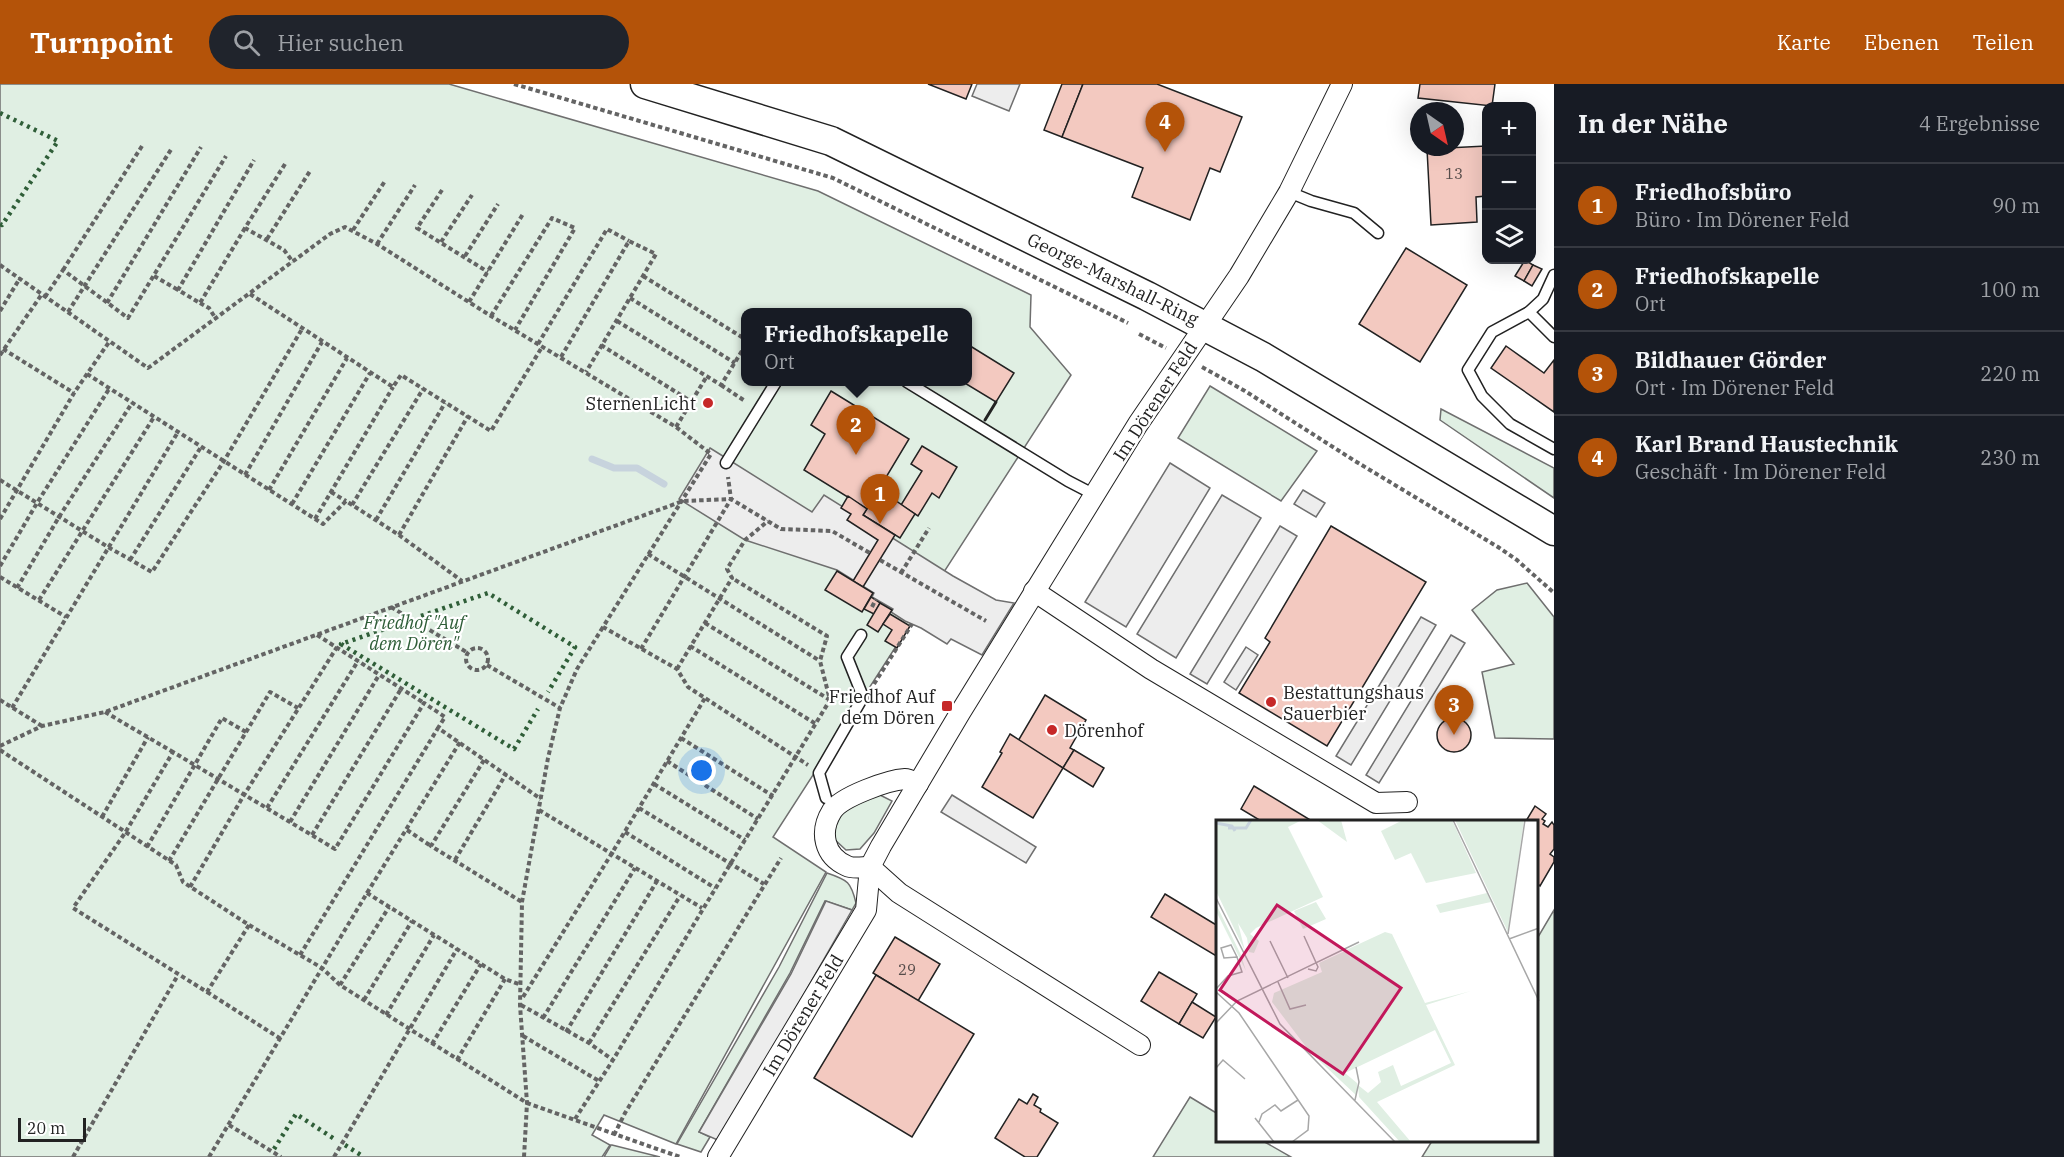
<!DOCTYPE html>
<html lang="de">
<meta charset="utf-8">
<style>
:root{--surface:#171b24;--page:#20242c;--text:#f1f3f6;--muted:#9ea1a6;--line:#363941;--accent:#b45309}
body{margin:0;font-family:"IBM Plex Serif",serif;background:var(--page);color:var(--text)}
.controls{position:absolute;right:18px;top:18px;display:grid;overflow:hidden;border-radius:12px;box-shadow:0 6px 24px #0002}
.controls button{width:54px;height:54px;display:grid;place-items:center;padding:0;border:0;border-bottom:2px solid var(--line);background:var(--surface);color:var(--text);font:30px sans-serif}
.compass{position:absolute;left:1410px;top:18px;width:54px;height:54px;border-radius:50%;background:var(--surface);box-shadow:0 6px 24px #0002;rotate:146deg}
.scale{position:absolute;left:18px;bottom:15px;width:68px;box-sizing:border-box;padding-left:6px;border:3px solid #222;border-top:0;font-size:16px;line-height:21px;white-space:nowrap;color:#222;-webkit-text-stroke:4px #fff;paint-order:stroke}
.you{position:absolute;left:702px;top:687px;width:21px;height:21px;margin:-15px;border:4px solid #fff;border-radius:50%;background:#1a73e8;box-shadow:0 0 0 9px #1a73e833}
.badge{display:grid;place-items:center;width:39px;height:39px;border-radius:50%;background:var(--accent);color:#fff;font-size:20px;font-weight:700}
.pin{position:absolute;translate:-50% -50px;filter:drop-shadow(0 2px 3px #0008)}
.pin::after{content:'';position:absolute;top:32px;width:21px;height:18px;background:inherit;clip-path:polygon(0 0,100% 0,50% 100%)}
.popup{position:absolute;left:741px;top:224px;width:231px;height:78px;box-sizing:border-box;display:grid;place-content:center;border-radius:12px;background:var(--surface);filter:drop-shadow(0 2px 4px #0005);font-size:20px;white-space:nowrap;color:var(--muted)}
.popup b{font-size:22px;color:var(--text)}
.popup::after{content:'';position:absolute;left:50%;top:100%;margin-left:-12px;border:12px solid transparent;border-top-color:var(--surface)}
.list{margin:0;padding:0;list-style:none}
h2{display:flex;justify-content:space-between;align-items:center;height:78px;margin:0;padding:0 24px;font-size:26px}
h2 small{font-size:20px;font-weight:400;color:var(--muted)}
.list li{display:grid;grid-template-columns:39px 1fr auto;gap:18px;align-items:center;box-sizing:border-box;height:84px;padding:0 24px;border-top:2px solid var(--line)}
.list b{display:block;font-size:22px;white-space:nowrap}
.list p{margin:0;font-size:20px;white-space:nowrap;color:var(--muted)}
.list em{font-size:20px;font-style:normal;color:var(--muted)}
.icon{flex:none;width:33px;height:33px;fill:none;stroke:currentColor;stroke-width:2;stroke-linecap:round;stroke-linejoin:round}
.map{position:relative;flex:none;width:1554px;height:1073px;overflow:hidden}
header{display:flex;align-items:center;gap:36px;box-sizing:border-box;height:84px;padding:0 30px;background:var(--accent);color:#fff}
header strong{font-size:28px}
nav{display:flex;gap:33px;margin-inline-start:auto;font-size:21px}
.search{width:420px;height:54px;background:var(--page);display:flex;align-items:center;gap:15px;box-sizing:border-box;padding:0 21px;border-radius:33px;color:var(--muted);font-size:22px}
main{display:flex}
aside{flex:1;background:var(--surface)}
.map>svg:first-child{display:block}
</style>
<header>
<strong>Turnpoint</strong>
<div class="search"><svg class="icon" aria-label="search" viewBox="0 0 24 24"><circle cx="10" cy="10" r="6"/><path d="M15 15l6 6"/></svg>Hier suchen</div>
<nav><a>Karte</a><a>Ebenen</a><a>Teilen</a></nav>
</header>
<main>
<div class="map">
<svg width="1554" height="1073" viewBox="0 0 1554 1073">
<rect width="100%" height="100%" fill="#fff"/>
<g fill="#e0efe3" stroke="#6f6f6f" stroke-width="1.5" fill-rule="evenodd">
<path d="M0,0H449L818,107L1031,211L1030,243L1071,291L773,753L826,788L676,1060L604,1031L592,1051L610,1061L602,1073H0ZM745,228H967V298H745Z"/>
<polygon points="1210,302 1317,367 1281,417 1178,354"/>
<polygon points="1441,325 1554,384 1554,414 1440,336"/>
<polygon points="1527,499 1554,533 1554,655 1495,654 1482,588 1514,580 1472,526 1497,506"/>
<polygon points="880,711 892,717 874,749 860,765 846,766 833,754 838,733 861,716"/>
<path d="M827,789C848,796 851,798 856,819L852,826L825,817L790,889L699,1048L710,1053L701,1068L677,1060L779,883Z"/>
<polygon points="1554,826 1554,1073 1422,1073 1432,1057 1538,1056 1538,853"/>
<polygon points="1190,1013 1218,1030 1218,1056 1263,1057 1291,1073 1153,1073"/>
<polygon points="611,1061 612,1061 660,1073 604,1073"/>
</g>
<g fill="#ededed" stroke="#6f6f6f" stroke-width="1.5">
<polygon points="977,0 1020,0 1009,27 972,12"/>
<polygon points="710,364 812,428 824,411 953,492 996,516 1014,519 982,571 951,555 947,560 921,544 905,537 891,528 893,525 872,513 874,509 837,486 745,456 679,415"/>
<polygon points="1170,379 1210,404 1126,543 1085,518"/>
<polygon points="1303,406 1325,419 1316,433 1294,420"/>
<polygon points="1222,411 1261,434 1176,574 1137,550"/>
<polygon points="1280,442 1297,452 1207,600 1190,590"/>
<polygon points="1421,533 1436,541 1351,681 1336,672"/>
<polygon points="1451,551 1465,559 1379,699 1366,691"/>
<polygon points="1246,563 1258,571 1236,606 1224,598"/>
<polygon points="952,711 1036,763 1026,779 941,728"/>
<polygon points="826,817 852,826 720,1057 699,1048 791,890"/>
</g>
<g fill="none" stroke-linecap="round" stroke-linejoin="round">
<polyline stroke="#c7d3dd" stroke-width="7" points="592,375 614,384 637,384 664,400"/>
</g>
<g fill="#f3c9c0" stroke="#222" stroke-width="1.5">
<polygon points="928,0 972,0 966,15"/>
<polygon points="1062,0 1083,0 1062,53 1044,46"/>
<polygon points="1083,0 1157,0 1242,33 1220,88 1210,84 1190,136 1132,113 1143,84 1062,53"/>
<polygon points="1420,0 1495,0 1492,22 1418,14"/>
<polygon points="1486,62 1486,112 1476,113 1477,138 1431,141 1427,65"/>
<polygon points="1406,164 1467,201 1420,278 1359,240"/>
<polygon points="1525,176 1533,181 1524,197 1515,192"/>
<polygon points="1533,181 1542,185 1532,202 1524,197"/>
<polygon points="967,260 1014,289 996,318 963,298 967,298"/>
<polygon points="1506,262 1544,289 1554,276 1554,328 1491,284"/>
<polygon points="831,307 909,355 867,425 804,386 825,350 811,341"/>
<polygon points="922,362 957,383 939,414 932,409 918,432 901,421 922,387 911,380"/>
<polygon points="879,405 915,430 900,454 863,431"/>
<polygon points="848,412 867,425 863,431 895,451 863,503 853,497 878,456 847,436 851,430 841,424"/>
<polygon points="1331,442 1426,498 1327,662 1239,609 1270,558 1265,554"/>
<polygon points="837,487 873,509 862,528 825,506"/>
<polygon points="871,513 880,519 874,530 864,525"/>
<polygon points="880,519 892,526 878,548 867,541"/>
<polygon points="890,530 910,542 897,564 885,557 892,546 883,540"/>
<polygon points="1045,611 1086,636 1070,664 1074,666 1063,684 1018,657"/>
<circle cx="1454" cy="651" r="17"/>
<polygon points="1010,650 1063,684 1033,734 982,703 1002,669 1000,668"/>
<polygon points="1074,666 1104,684 1093,703 1063,684"/>
<polygon points="1254,702 1312,737 1261,737 1241,725"/>
<polygon points="1535,722 1546,730 1542,735 1545,737 1543,740 1548,743 1552,738 1554,741 1554,765 1550,770 1554,773 1554,778 1540,802 1538,800 1538,737 1526,737"/>
<polygon points="1165,810 1218,842 1218,873 1151,833"/>
<polygon points="895,853 940,880 918,917 873,889"/>
<polygon points="1159,888 1197,910 1179,940 1141,917"/>
<polygon points="876,891 974,950 912,1053 814,994"/>
<polygon points="1192,918 1216,933 1203,954 1179,940"/>
<polygon points="1033,1010 1038,1013 1034,1021 1041,1025 1040,1028 1058,1039 1037,1073 1025,1073 995,1054 1019,1015 1027,1020"/>
</g>
<g fill="none" stroke-linecap="round" stroke-linejoin="round">
<g stroke="#222" stroke-width="13">
<g id="service">
<polyline points="1289,108 1311,117 1354,129 1378,149"/>
<polyline points="1554,191 1543,215 1529,228 1492,248 1468,286 1482,312 1510,340 1554,365"/>
<polyline points="1529,228 1554,253"/>
<polyline points="907,298 1068,397 1095,411"/>
<polyline points="726,379 776,298"/>
<polyline points="826,714 819,689 863,613 847,573 861,551"/>
</g>
</g>
<g stroke="#222" stroke-width="22">
<g id="minor">
<polyline points="1034,507 1151,585 1376,719 1407,718"/>
<path d="M918,700C914,698 909,695 905,695C888,696 841,713 832,727C819,748 824,772 847,782C853,785 863,783 870,783L899,809L1140,961"/>
<polyline points="718,1073 866,826 870,783 881,762 960,629 1138,340 1239,192 1289,108 1342,0"/>
</g>
</g>
<g stroke="#222" stroke-width="31">
<polyline id="secondary" points="645,0 831,57 1147,212 1263,273 1554,447"/>
</g>
<g stroke="#646464" stroke-width="4" stroke-dasharray="4.5 3" stroke-linecap="butt">
<polyline points="514,0 833,94 1128,239"/>
<polyline points="285,80 245,144 284,166 293,178"/>
<polyline points="442,106 417,144 488,188"/>
<polyline points="245,144 200,219 178,206 254,76"/>
<polyline points="353,146 385,97"/>
<polyline points="267,155 310,87"/>
<polyline points="441,158 472,111"/>
<polyline points="377,160 415,101"/>
<polyline points="465,172 498,120"/>
<polyline points="0,181 148,284 330,150 345,143 377,160 491,232 676,343 711,370 603,543 677,585 688,603 808,681"/>
<polyline points="63,186 142,62"/>
<polyline points="154,192 178,206"/>
<polyline points="643,192 745,255"/>
<polyline points="250,210 393,303 401,291 491,347 542,263"/>
<polyline points="45,213 63,186 128,234 226,72"/>
<polyline points="630,214 735,279"/>
<polyline points="469,218 523,130"/>
<polyline points="107,219 201,63"/>
<polyline points="200,219 209,224 216,235"/>
<polyline points="0,227 20,194"/>
<polyline points="68,228 172,64"/>
<polyline points="491,232 552,134 575,144 515,246"/>
<polyline points="617,237 721,301 745,262"/>
<polyline points="1139,250 1166,264"/>
<polyline points="538,260 607,145 629,157"/>
<polyline points="601,261 692,318"/>
<polyline points="3,265 74,309"/>
<polyline points="0,271 42,210"/>
<polyline points="561,273 629,157 656,170 586,288"/>
<polyline points="1202,283 1245,307 1355,377 1498,463 1517,476 1554,509"/>
<polyline points="87,290 323,440 346,417 399,451 462,497"/>
<polyline points="721,301 745,317"/>
<polyline points="676,343 707,292"/>
<polyline points="245,391 322,258"/>
<polyline points="0,396 108,463 152,488 224,377 302,245"/>
<polyline points="269,406 347,274"/>
<polyline points="331,408 346,417"/>
<polyline points="292,420 370,289"/>
<polyline points="352,421 423,305"/>
<polyline points="0,435 74,309 109,258"/>
<polyline points="315,435 393,303"/>
<polyline points="376,436 445,319"/>
<polyline points="399,451 468,332"/>
<polyline points="648,470 820,577"/>
<polyline points="130,476 201,363"/>
<polyline points="880,476 986,537"/>
<polyline points="0,482 37,419 109,305"/>
<polyline points="901,489 929,444"/>
<polyline points="0,493 66,533"/>
<polyline points="17,504 59,433 132,319"/>
<polyline points="39,516 154,333"/>
<polyline points="391,523 468,569"/>
<polyline points="872,523 876,515"/>
<polyline points="705,539 830,616"/>
<polyline points="317,551 424,619"/>
<polyline points="690,562 816,640"/>
<circle cx="477" cy="575" r="11"/>
<polyline points="641,565 731,415 728,393"/>
<polyline points="487,581 560,624"/>
<polyline points="677,585 732,494 727,485 745,456 768,437"/>
<polyline points="874,600 912,540"/>
<polyline points="0,616 42,642"/>
<polyline points="12,624 178,348"/>
<polyline points="105,628 173,668"/>
<polyline points="681,654 773,712"/>
<polyline points="0,662 42,642 105,628 683,417 731,415 781,445 832,447 870,469"/>
<polyline points="0,666 176,781 183,798 249,841 322,884 340,901 527,1019 680,1073"/>
<polyline points="484,676 431,762 522,818"/>
<polyline points="667,677 758,735"/>
<polyline points="654,700 745,756"/>
<polyline points="267,724 358,577"/>
<polyline points="639,724 764,800"/>
<polyline points="539,726 702,824"/>
<polyline points="102,733 148,653"/>
<polyline points="290,738 379,591"/>
<polyline points="407,746 431,762"/>
<polyline points="625,748 715,804"/>
<polyline points="312,751 401,605"/>
<polyline points="147,763 222,634 246,648"/>
<polyline points="455,776 506,690"/>
<polyline points="169,777 270,608 298,624"/>
<polyline points="190,803 244,711 337,563"/>
<polyline points="367,809 460,658"/>
<polyline points="249,841 207,908 73,824 125,749 173,668 335,765 424,619 445,633 438,644 541,715"/>
<polyline points="300,871 438,644"/>
<polyline points="340,901 389,823"/>
<polyline points="207,908 281,955"/>
<polyline points="523,913 612,769 705,614"/>
<polyline points="364,916 412,837"/>
<polyline points="521,921 589,959 613,976"/>
<polyline points="386,931 434,851"/>
<polyline points="543,934 635,784"/>
<polyline points="566,948 657,797"/>
<polyline points="523,952 599,997"/>
<polyline points="589,959 680,812"/>
<polyline points="432,960 481,880"/>
<polyline points="457,976 505,895"/>
<polyline points="575,1035 613,976 703,825 830,616 820,577 827,552 732,494"/>
<polyline points="229,1041 281,1073"/>
<polyline points="614,1051 625,1029 781,774"/>
<polyline points="73,1073 178,891"/>
<polyline points="209,1073 367,809 505,895 521,901"/>
<polyline points="334,1073 457,865"/>
<polyline points="524,1073 527,1019 520,921 522,818 548,674 560,624 577,585 603,543"/>
</g>
<use href="#service" stroke="#fff" stroke-width="10"/>
<use href="#minor" stroke="#fff" stroke-width="20"/>
<use href="#secondary" stroke="#fff" stroke-width="28"/>
<g stroke="#2f5e38" stroke-width="4.5" stroke-dasharray="3 4.5" stroke-linecap="butt">
<polyline points="0,29 58,57 2,141 0,140"/>
<polyline points="421,532 488,509 575,563 548,608"/>
<polyline points="405,538 341,560 514,665 538,625"/>
<polyline points="345,1061 364,1073"/>
<polyline points="274,1065 296,1030 336,1056"/>
</g>
<polyline stroke="#222" stroke-width="3" points="985,336 996,318"/>
</g>
<g fill="#c62828" stroke="#fff" stroke-width="2">
<circle cx="708" cy="319" r="6"/>
<circle cx="1271" cy="618" r="6"/>
<rect x="941" y="616" width="12" height="12" rx="3"/>
<circle cx="1052" cy="646" r="6"/>
</g>
<g text-anchor="middle" dominant-baseline="central" stroke-width="4.5" stroke-linejoin="round" paint-order="stroke">
<g font-size="15" fill="#564c4a">
<text x="1454" y="89">13</text>
<text x="907" y="885">29</text>
</g>
<g font-size="18" fill="#222" stroke="#fff">
<text transform="translate(1113 195) rotate(26)">George-Marshall-Ring</text>
<text transform="translate(1155 317) rotate(-57)">Im Dörener Feld</text>
<text transform="translate(803 931) rotate(-59)">Im Dörener Feld</text>
</g>
<g font-size="18" fill="#222" stroke="#fff" text-anchor="end">
<text x="696" y="319">SternenLicht</text>
<text x="1283" y="608" text-anchor="start">Bestattungshaus<tspan x="1283" dy="21">Sauerbier</tspan></text>
<text x="935" y="612">Friedhof Auf<tspan x="935" dy="21">dem Dören</tspan></text>
<text x="1064" y="646" text-anchor="start">Dörenhof</text>
</g>
<g font-size="18" font-style="italic" fill="#2f5e38" stroke="#fff">
<text x="414" y="538">Friedhof "Auf<tspan x="414" dy="21">dem Dören"</tspan></text>
</g>
</g>
<g transform="translate(1216 736)">
<rect width="322" height="322" fill="#fff"/>
<path d="M0,0H86L72,7L107,77L40,108L34,114L43,121L38,133L33,132L31,118L22,103L29,131L0,71ZM101,0H125L131,22ZM187,0H236L260,53L210,63L195,33L179,40L165,11ZM239,0H308L292,112L290,108ZM271,73L275,82L224,93L220,85ZM100,82L110,99L87,109L78,91ZM0,84L25,135L30,151L0,91ZM169,112L176,114L209,183L255,171L210,185L239,245L161,282L195,322H184L143,277L142,265L152,273L165,262L162,252L177,245L185,266L235,243L219,210L129,253L141,263V276L94,232L56,182L58,173L106,152L103,143L129,131L136,139L130,130Z" fill="#e0efe3"/>
<path fill="none" stroke="#c7d3dd" stroke-width="3" d="M0,3L16,6L19,11M12,8H30L35,0"/>
<path fill="none" stroke="#a7a7a7" stroke-width="1.5" d="M237,0L323,181M0,78L64,204L179,322M292,114L309,0M88,116L102,147L100,151L92,149M293,119L323,108M54,121L72,158M62,162L74,189L90,185M0,169L12,156L26,152L21,137L8,138L5,128L15,125L21,137M0,172L23,193L93,296L92,310L76,322M0,203L21,181L143,122M0,248L7,240L29,259M139,280L143,262L140,247M39,298L58,322M43,302L46,294L59,285L65,291L82,280"/>
<path fill="#c2185b" fill-opacity="0.15" stroke="#c2185b" stroke-width="3" d="M61,85L185,168L127,254L4,170Z"/>
<rect width="322" height="322" fill="none" stroke="#222" stroke-width="3"/>
</g>
</svg>
<div class="controls">
<button>+</button>
<button>−</button>
<button><svg class="icon" aria-label="layers" viewBox="0 0 24 24"><path d="M12 4l9 5-9 5-9-5zM3 14l9 5 9-5"/></svg></button>
</div>
<svg class="compass" viewBox="-18 -18 36 36"><path d="M0-13l5 13h-10z" fill="#e53935"/><path d="M0 13l5-13h-10z" fill="#9ea1a6"/></svg>
<div class="scale">20 m</div>
<div class="you"></div>
<div class="pin badge" style="left:880px;top:440px">1</div>
<div class="pin badge" style="left:856px;top:371px">2</div>
<div class="popup"><b>Friedhofskapelle</b>Ort</div>
<div class="pin badge" style="left:1454px;top:651px">3</div>
<div class="pin badge" style="left:1165px;top:68px">4</div>
</div>
<aside>
<h2>In der Nähe<small>4 Ergebnisse</small></h2>
<ul class="list">
<li><span class="badge">1</span><div><b>Friedhofsbüro</b><p>Büro · Im Dörener Feld</p></div><em>90 m</em></li>
<li><span class="badge">2</span><div><b>Friedhofskapelle</b><p>Ort</p></div><em>100 m</em></li>
<li><span class="badge">3</span><div><b>Bildhauer Görder</b><p>Ort · Im Dörener Feld</p></div><em>220 m</em></li>
<li><span class="badge">4</span><div><b>Karl Brand Haustechnik</b><p>Geschäft · Im Dörener Feld</p></div><em>230 m</em></li>
</ul>
</aside>
</main>
